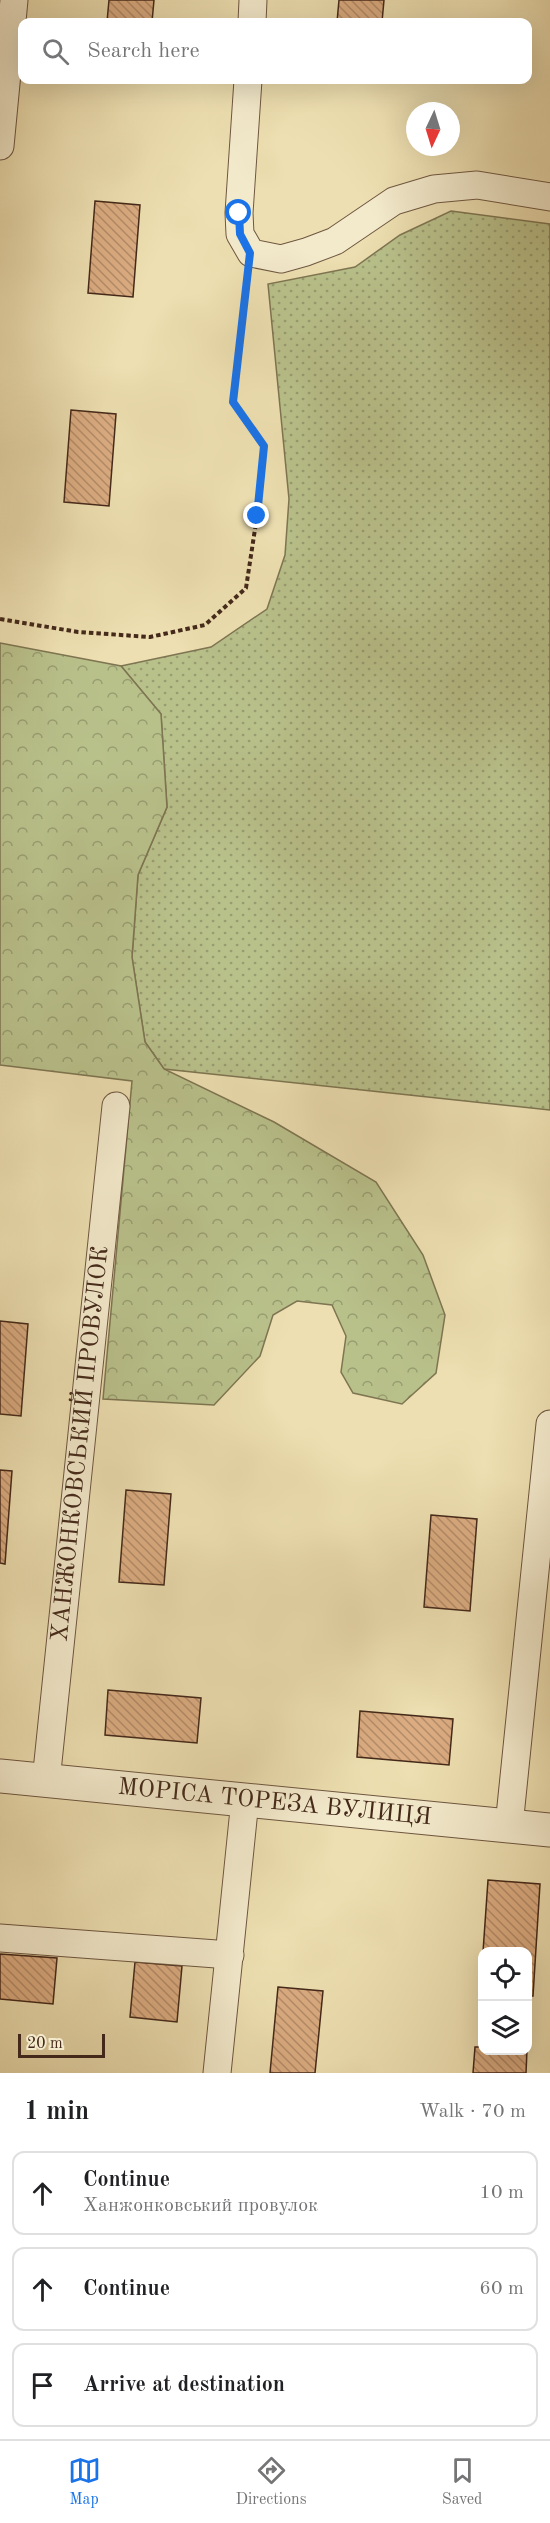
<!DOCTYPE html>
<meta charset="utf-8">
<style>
:root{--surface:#fff;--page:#f2f2f2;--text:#202124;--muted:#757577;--line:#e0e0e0;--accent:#1a73e8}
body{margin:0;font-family:"Old Standard TT",serif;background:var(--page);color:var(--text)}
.controls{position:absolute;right:18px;bottom:18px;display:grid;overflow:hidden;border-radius:12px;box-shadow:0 6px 24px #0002}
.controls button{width:54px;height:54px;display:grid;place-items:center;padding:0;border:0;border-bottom:2px solid var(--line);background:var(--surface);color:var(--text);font:30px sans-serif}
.compass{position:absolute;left:406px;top:102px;width:54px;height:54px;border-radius:50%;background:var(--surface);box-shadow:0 6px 24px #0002;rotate:184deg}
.scale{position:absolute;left:18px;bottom:15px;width:87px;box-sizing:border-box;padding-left:6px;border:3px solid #44291a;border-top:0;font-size:16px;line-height:21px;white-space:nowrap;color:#44291a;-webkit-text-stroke:4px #f3eacc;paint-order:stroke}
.stop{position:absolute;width:18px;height:18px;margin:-14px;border:4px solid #1a73e8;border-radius:50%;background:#fff}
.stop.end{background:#1a73e8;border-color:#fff;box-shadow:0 2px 6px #0008}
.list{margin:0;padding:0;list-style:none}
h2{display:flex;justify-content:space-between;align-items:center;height:78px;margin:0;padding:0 24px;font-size:26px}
h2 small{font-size:20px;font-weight:400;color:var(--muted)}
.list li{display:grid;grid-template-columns:39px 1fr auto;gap:18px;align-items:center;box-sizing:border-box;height:84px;margin:0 12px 12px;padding:0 12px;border:2px solid var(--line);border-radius:12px}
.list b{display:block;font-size:22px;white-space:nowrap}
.list p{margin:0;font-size:20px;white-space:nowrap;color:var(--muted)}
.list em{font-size:20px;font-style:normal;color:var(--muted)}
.icon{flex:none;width:33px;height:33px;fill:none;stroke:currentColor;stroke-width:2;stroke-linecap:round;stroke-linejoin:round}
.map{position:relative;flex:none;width:550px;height:2073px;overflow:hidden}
.search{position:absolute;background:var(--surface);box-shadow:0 6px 24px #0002;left:18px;right:18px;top:18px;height:66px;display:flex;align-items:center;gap:15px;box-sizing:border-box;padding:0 21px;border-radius:12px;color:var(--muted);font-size:22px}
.sheet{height:366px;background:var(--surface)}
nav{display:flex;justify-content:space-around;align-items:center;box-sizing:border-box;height:84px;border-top:2px solid var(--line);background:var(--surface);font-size:16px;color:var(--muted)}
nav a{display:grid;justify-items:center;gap:3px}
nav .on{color:var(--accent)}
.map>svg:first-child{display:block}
</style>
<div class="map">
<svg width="550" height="2073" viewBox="0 0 550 2073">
<defs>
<pattern id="grass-dots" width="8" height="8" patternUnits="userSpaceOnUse" patternTransform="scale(1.5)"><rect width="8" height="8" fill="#b9c18b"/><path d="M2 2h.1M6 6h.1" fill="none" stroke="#989d71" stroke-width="1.8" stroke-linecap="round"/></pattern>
<pattern id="forest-crowns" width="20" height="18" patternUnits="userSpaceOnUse" patternTransform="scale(1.5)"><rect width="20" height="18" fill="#b9c18b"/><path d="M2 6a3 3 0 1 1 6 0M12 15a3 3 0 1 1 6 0" fill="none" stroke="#989d71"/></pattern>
<pattern id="building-back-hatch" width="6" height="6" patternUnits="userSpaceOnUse" patternTransform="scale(1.5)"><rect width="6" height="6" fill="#dbac81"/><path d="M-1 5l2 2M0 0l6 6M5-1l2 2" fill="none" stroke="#b38c69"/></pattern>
</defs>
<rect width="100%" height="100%" fill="#eddfb1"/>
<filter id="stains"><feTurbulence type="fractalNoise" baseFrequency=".00333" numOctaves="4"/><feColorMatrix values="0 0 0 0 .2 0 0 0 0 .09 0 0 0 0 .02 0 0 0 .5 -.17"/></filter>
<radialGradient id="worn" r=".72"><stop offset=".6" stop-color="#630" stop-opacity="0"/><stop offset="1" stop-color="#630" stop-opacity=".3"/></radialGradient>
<polygon fill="url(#grass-dots)" stroke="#7e7552" stroke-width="1.5" points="451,211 550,224 550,1110 164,1069 145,1042 132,957 138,875 167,807 161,714 121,666 211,647 267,609 285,555 289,499 268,284 355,267 400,235"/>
<polygon fill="url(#forest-crowns)" stroke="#7e7552" stroke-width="1.5" points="0,643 121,666 161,714 167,807 138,875 132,957 145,1042 164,1069 274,1122 376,1182 423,1255 445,1315 436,1373 402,1404 353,1393 341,1372 346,1336 332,1305 297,1301 273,1315 260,1356 214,1405 103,1399 132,1081 0,1065"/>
<g fill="url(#building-back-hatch)" stroke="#44291a" stroke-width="1.5">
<polygon points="109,0 154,0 152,22 107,22"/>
<polygon points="339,0 384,0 382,22 337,22"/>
<polygon points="95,201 140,205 133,297 88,293"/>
<polygon points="71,410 116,414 109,506 64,502"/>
<polygon points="0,1321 28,1324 21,1416 0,1414"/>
<polygon points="0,1470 12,1471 5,1564 0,1563"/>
<polygon points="126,1490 171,1494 164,1585 119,1582"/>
<polygon points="431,1515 477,1519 470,1611 424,1607"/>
<polygon points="108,1690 201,1698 197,1743 105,1735"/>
<polygon points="360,1711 453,1719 449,1765 357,1757"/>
<polygon points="488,1880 540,1884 533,1996 528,1996 528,1952 483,1952"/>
<polygon points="0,1954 57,1958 53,2004 0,1999"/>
<polygon points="135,1962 182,1966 177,2022 130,2017"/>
<polygon points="278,1987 323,1991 315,2073 270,2073"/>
<polygon points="475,2047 482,2047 482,2050 527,2050 526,2073 473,2073"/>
</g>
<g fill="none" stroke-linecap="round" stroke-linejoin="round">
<g stroke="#6e5640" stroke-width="29">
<g id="minor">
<polyline points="252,22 253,0"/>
<polyline points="248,80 239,213 240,234 251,253 281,259 306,252 335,241 394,201 434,189 477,185 550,197"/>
<polyline points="0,146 14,0"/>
<path id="s1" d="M46,1781L116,1106"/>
<polyline points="509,1826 550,1424"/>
<polyline points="0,1938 230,1955"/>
<polyline points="217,2073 245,1800"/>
</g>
</g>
<g stroke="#6e5640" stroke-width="35">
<g id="tertiary">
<path id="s2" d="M0,1776L550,1830"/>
</g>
</g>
<polyline stroke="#44291a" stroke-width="4" stroke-dasharray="4.5 3" stroke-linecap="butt" points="0,619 78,632 150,637 205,625 246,588 257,516 264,446 233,402 247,279"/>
<use href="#minor" stroke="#f3eacc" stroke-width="27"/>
<use href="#tertiary" stroke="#f3eacc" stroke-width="33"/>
</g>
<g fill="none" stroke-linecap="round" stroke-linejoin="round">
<polyline stroke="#1a73e8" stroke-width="8" points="239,213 240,234 250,253 233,402 264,446 257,516"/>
</g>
<g text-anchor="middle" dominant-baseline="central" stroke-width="4.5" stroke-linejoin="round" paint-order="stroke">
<g font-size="24" fill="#44291a" stroke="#f3eacc">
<text stroke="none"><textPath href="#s1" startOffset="339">ХАНЖОНКОВСЬКИЙ ПРОВУЛОК</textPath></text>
<text stroke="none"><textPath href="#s2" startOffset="276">МОРІСА ТОРЕЗА ВУЛИЦЯ</textPath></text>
</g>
</g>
<rect width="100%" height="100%" filter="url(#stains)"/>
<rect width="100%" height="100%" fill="url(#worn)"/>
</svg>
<div class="controls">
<button><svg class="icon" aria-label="locate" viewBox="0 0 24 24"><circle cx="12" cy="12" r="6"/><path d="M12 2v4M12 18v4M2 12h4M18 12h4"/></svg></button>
<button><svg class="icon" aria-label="layers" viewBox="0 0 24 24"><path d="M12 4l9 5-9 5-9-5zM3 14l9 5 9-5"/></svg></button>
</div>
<svg class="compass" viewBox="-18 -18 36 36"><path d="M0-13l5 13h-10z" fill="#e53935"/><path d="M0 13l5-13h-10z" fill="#757577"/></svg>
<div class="scale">20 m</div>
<div class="stop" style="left:239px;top:213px"></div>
<div class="stop end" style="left:257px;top:516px"></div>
<div class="search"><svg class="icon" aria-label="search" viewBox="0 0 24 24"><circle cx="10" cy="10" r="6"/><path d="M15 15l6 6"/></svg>Search here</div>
</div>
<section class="sheet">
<h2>1 min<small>Walk · 70 m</small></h2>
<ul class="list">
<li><svg class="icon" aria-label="ahead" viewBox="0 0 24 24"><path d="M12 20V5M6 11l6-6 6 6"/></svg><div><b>Continue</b><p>Ханжонковський провулок</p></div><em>10 m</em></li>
<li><svg class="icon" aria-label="ahead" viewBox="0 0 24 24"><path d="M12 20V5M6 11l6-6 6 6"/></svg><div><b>Continue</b></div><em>60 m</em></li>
<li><svg class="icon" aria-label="arrive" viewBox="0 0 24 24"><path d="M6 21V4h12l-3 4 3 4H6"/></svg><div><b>Arrive at destination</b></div></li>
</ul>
</section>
<nav>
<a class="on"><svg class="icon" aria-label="map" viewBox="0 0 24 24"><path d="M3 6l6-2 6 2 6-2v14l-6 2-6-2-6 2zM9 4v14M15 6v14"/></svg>Map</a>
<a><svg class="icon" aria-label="directions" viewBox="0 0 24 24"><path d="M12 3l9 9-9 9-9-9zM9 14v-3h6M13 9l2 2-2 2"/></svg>Directions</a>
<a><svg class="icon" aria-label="saved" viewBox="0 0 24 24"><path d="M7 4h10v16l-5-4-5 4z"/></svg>Saved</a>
</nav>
